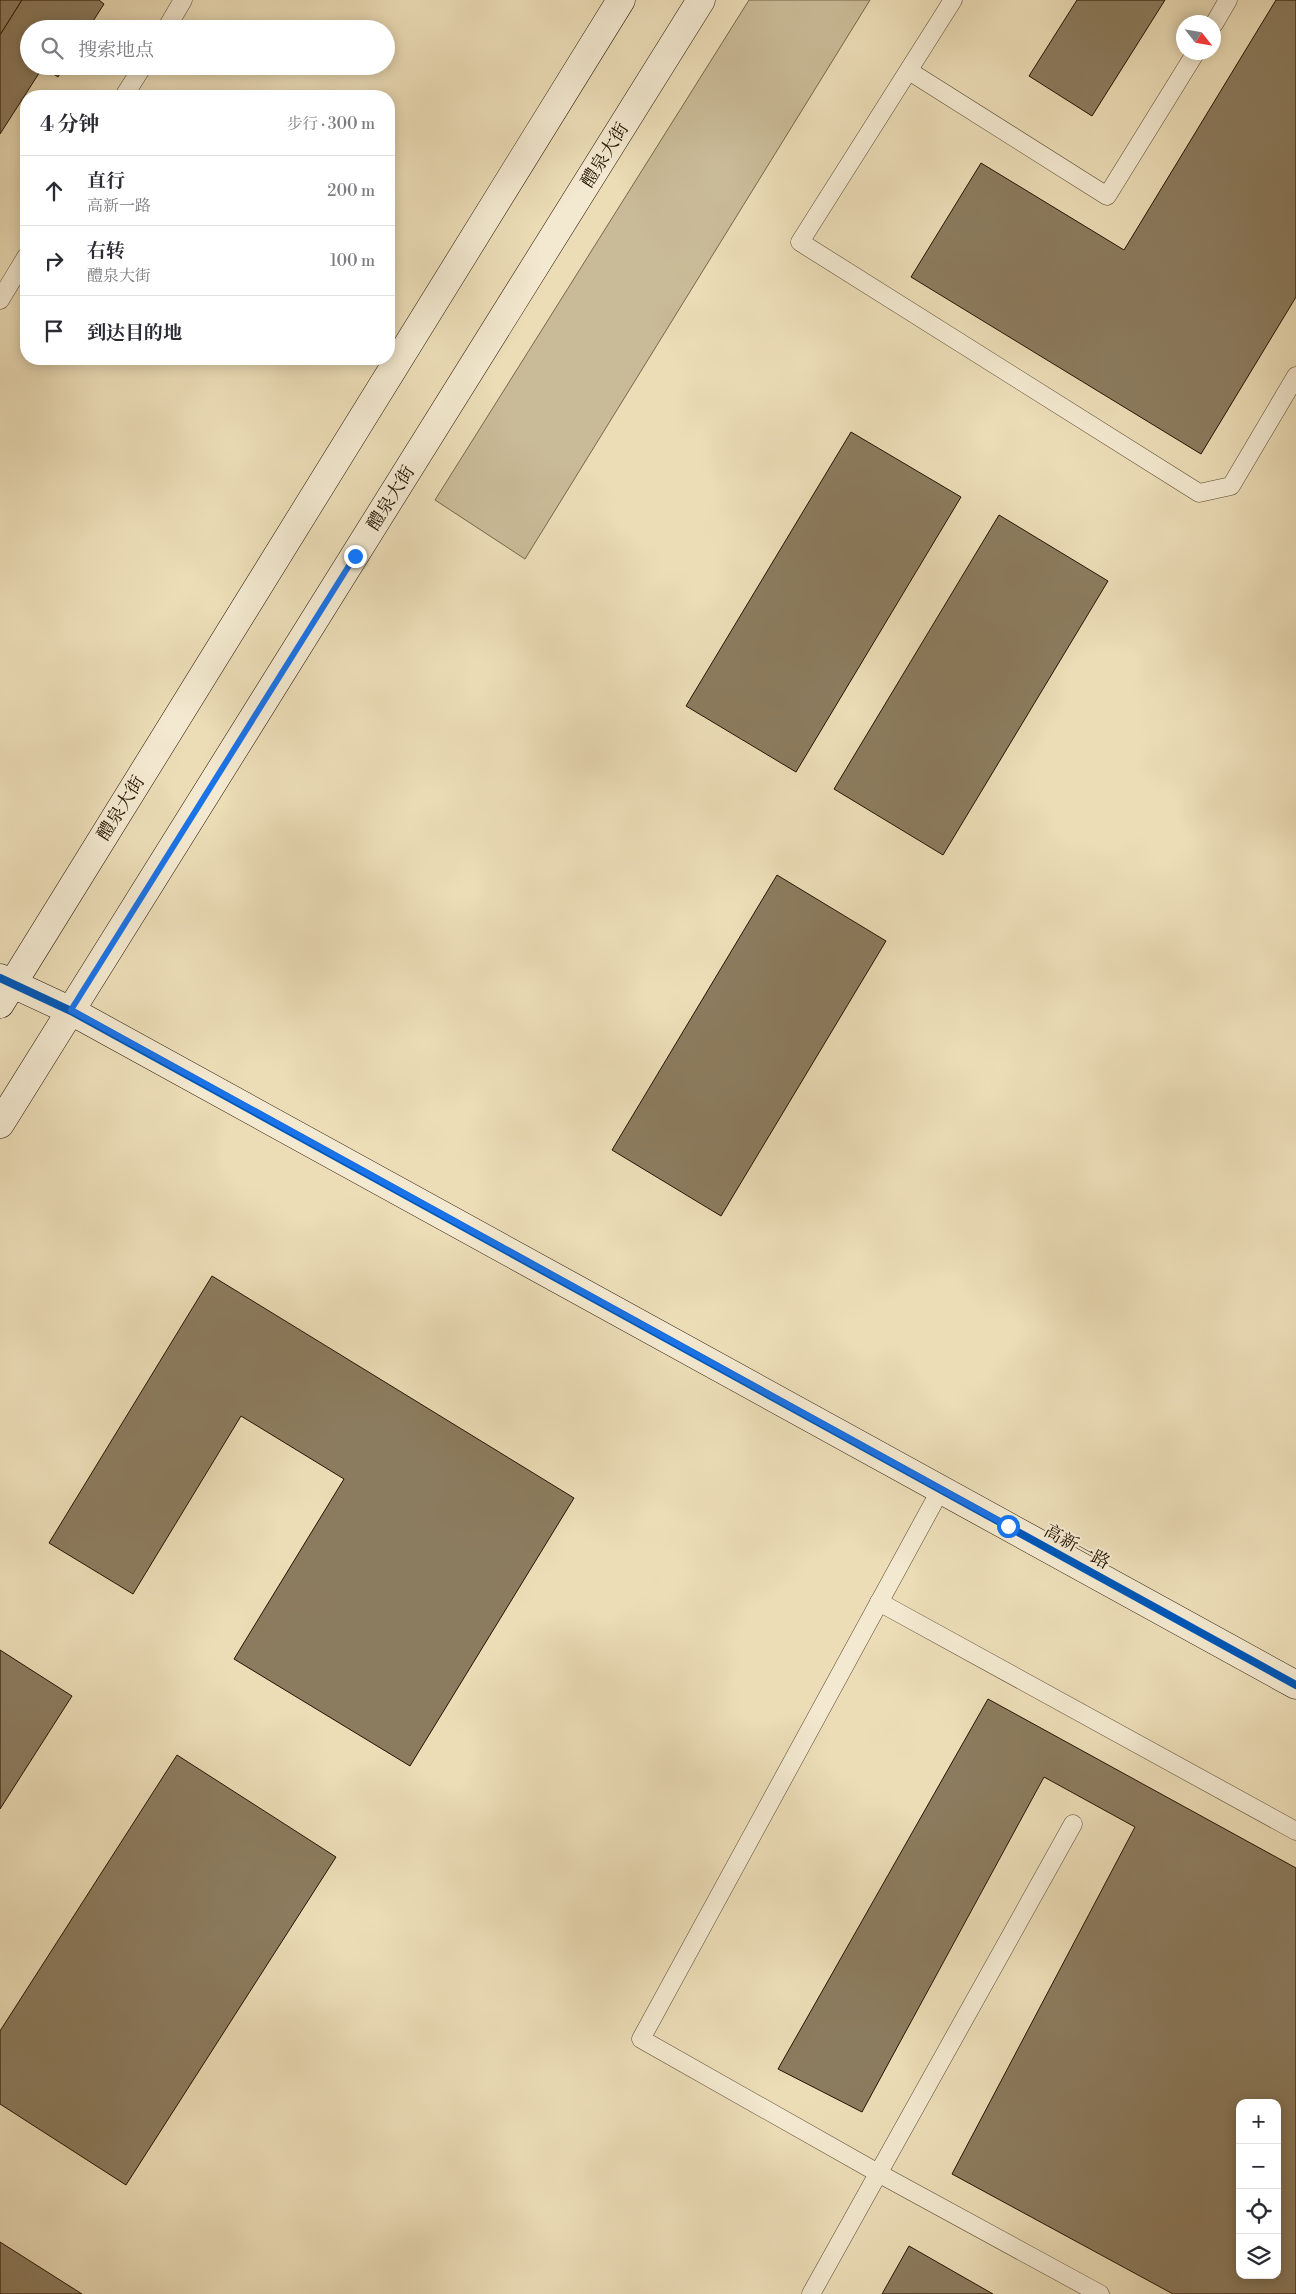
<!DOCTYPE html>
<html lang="zh">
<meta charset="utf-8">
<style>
:root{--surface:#fff;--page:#f2f2f3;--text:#2b2b33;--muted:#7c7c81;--line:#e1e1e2}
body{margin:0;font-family:"Libre Bodoni","Noto Serif SC",serif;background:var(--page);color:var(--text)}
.controls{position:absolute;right:15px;bottom:15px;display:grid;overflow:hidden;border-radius:10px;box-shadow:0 2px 12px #0003}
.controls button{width:45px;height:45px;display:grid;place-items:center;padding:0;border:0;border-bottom:1px solid var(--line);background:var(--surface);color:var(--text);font:25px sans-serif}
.compass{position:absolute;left:1176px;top:15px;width:45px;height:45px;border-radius:50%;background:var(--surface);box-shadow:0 2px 12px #0003;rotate:121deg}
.stop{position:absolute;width:15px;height:15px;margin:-11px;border:4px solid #1a73e8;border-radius:50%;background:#fff}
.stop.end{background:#1a73e8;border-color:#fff;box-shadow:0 1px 5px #0008}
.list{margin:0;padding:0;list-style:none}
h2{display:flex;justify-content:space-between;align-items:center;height:65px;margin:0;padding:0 20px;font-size:21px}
h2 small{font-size:16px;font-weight:400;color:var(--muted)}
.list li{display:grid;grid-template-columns:32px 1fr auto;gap:15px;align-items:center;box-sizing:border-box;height:70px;padding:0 20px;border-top:1px solid var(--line)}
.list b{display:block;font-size:19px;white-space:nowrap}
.list p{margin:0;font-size:16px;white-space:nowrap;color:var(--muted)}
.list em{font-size:16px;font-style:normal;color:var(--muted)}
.icon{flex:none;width:28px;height:28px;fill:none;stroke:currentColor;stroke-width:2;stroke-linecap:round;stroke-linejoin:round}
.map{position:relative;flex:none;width:1296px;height:2294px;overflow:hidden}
.search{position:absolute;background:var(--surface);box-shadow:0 2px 12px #0003;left:20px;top:20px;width:375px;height:55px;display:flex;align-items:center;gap:12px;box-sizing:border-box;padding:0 18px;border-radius:28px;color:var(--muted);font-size:19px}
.panel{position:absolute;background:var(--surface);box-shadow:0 2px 12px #0003;left:20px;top:90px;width:375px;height:275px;border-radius:20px}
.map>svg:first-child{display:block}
</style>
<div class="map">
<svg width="1296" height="2294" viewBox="0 0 1296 2294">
<rect width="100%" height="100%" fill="#ecddb7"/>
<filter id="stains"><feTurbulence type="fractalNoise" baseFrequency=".004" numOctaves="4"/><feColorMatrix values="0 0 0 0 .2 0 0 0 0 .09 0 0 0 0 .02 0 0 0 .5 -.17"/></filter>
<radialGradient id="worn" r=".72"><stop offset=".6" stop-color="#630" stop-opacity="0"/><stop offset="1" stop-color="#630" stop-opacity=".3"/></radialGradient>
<polygon fill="#cabb98" stroke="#77674c" points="749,0 870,0 525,559 435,500"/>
<g fill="#8c7c5f" stroke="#241300" fill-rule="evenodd">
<polygon points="0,0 22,0 0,35"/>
<polygon points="22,0 99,0 104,4 88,29 29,29 29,66 64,66 58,77 43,67 0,134 0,35"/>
<polygon points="1077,0 1165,0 1092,116 1029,76"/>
<polygon points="1276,0 1296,0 1296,297 1201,454 911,277 981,163 1124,250"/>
<polygon points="851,432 961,497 796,772 686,706"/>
<polygon points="999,515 1108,581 943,855 834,789"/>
<polygon points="777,875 886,941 721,1216 612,1150"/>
<polygon points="212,1276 574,1498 410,1766 234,1659 344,1479 241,1416 133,1594 49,1543"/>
<polygon points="0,1650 72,1696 0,1809"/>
<path d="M988,1699L1296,1868V2294H1173L952,2174L1135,1827L1044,1777L862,2112L778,2069ZM1240,2103H1277V2275H1240Z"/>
<polygon points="177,1755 336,1857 126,2185 0,2104 0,2031"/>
<polygon points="0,2242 82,2294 0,2294"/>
<polygon points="909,2246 993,2294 882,2294"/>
</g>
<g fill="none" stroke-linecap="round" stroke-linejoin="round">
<g stroke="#56462e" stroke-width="19">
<g id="lane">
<polyline points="953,0 800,242 1199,493 1231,486 1296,376"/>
<polyline points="1214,24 1228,0"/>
<polyline points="166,29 183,0"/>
<polyline points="909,71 1107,196 1196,52"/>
<polyline points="124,96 143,66"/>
<polyline points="0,300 26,257"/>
<polyline points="941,1489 641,2039 878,2173 1100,2294"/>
<polyline points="879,1602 1296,1831"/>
<polyline points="811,2294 1073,1824"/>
</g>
</g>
<g stroke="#241300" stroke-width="29">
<g id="secondary">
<polyline points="0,978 71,1011 1296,1685"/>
<polyline points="0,1004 621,0"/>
<polyline points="0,1124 701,0"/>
</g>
</g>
<use href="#lane" stroke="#f3e9d0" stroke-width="18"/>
<use href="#secondary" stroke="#f3e9d0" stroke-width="28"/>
<g stroke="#f3e9d0" stroke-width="11">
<polyline id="cycleway" points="0,978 71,1011 1296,1685"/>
</g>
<use href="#cycleway" stroke="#0057b8" stroke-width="8"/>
</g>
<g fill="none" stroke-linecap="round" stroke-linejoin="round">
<polyline stroke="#1a73e8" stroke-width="6" points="355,556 71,1010 1008,1526"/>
</g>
<g text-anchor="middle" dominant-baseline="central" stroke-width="4" stroke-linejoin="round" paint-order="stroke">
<g font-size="18" fill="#241300" stroke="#f3e9d0">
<text transform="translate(605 155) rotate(-58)">醴泉大街</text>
<text transform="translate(391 498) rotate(-58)">醴泉大街</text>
<text transform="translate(121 808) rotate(-58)">醴泉大街</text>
<text transform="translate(1077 1547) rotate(29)">高新一路</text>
</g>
</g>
<rect width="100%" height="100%" filter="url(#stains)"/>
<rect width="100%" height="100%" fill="url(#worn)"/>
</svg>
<div class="controls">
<button>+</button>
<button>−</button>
<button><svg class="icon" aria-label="locate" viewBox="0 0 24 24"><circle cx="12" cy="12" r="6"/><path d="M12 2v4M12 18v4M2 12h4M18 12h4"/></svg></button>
<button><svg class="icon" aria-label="layers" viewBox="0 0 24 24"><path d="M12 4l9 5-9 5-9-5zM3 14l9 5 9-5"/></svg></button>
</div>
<svg class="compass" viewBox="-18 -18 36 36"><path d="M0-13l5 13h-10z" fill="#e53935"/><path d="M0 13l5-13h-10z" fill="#7c7c81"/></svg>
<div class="stop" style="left:1008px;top:1526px"></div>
<div class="stop end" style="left:355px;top:556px"></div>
<div class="search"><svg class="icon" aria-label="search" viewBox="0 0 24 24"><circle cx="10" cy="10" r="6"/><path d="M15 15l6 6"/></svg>搜索地点</div>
<section class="panel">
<h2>4 分钟<small>步行 · 300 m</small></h2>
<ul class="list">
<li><svg class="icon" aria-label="ahead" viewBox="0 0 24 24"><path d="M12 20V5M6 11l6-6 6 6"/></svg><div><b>直行</b><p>高新一路</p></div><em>200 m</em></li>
<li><svg class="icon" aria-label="right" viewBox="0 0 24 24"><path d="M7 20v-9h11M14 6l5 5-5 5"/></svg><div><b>右转</b><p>醴泉大街</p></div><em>100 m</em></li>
<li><svg class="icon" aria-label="arrive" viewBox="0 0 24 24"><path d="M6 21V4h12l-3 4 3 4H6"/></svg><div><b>到达目的地</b></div></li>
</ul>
</section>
</div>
